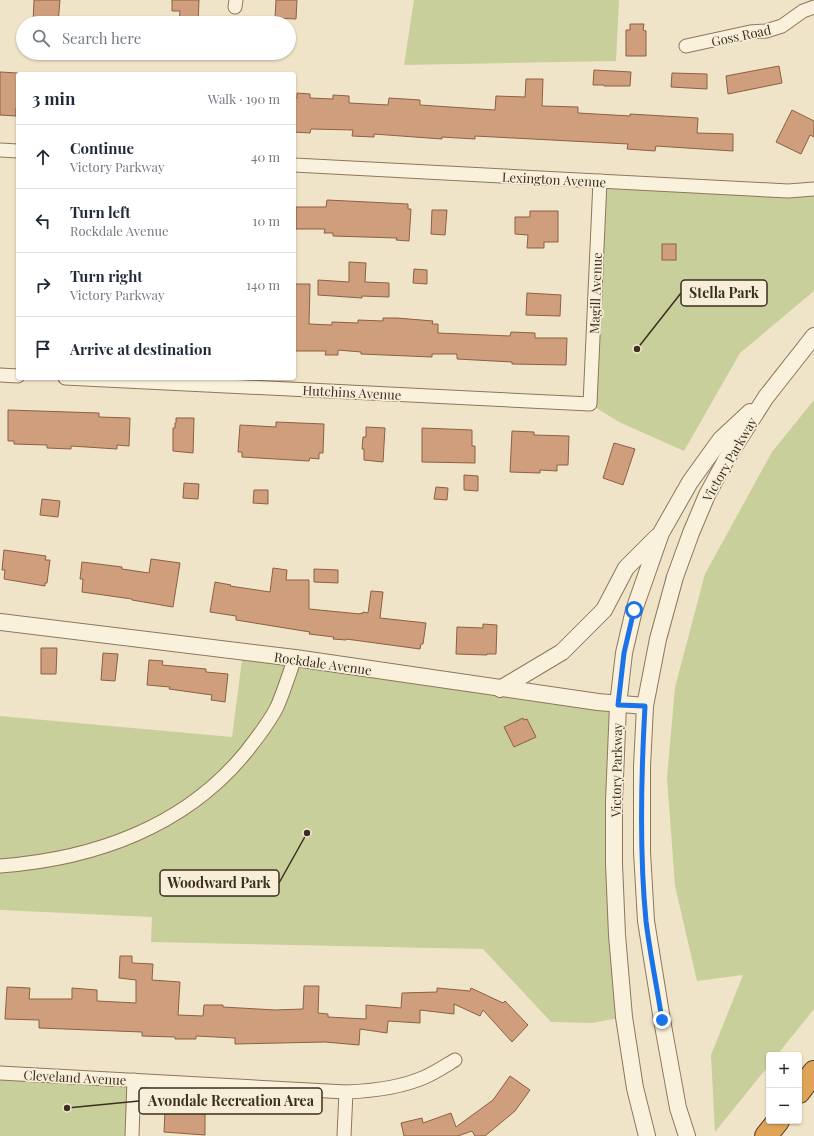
<!DOCTYPE html>
<meta charset="utf-8">
<style>
:root{--surface:#fff;--page:#f6f6f7;--text:#1f2937;--muted:#747a83;--line:#e0e1e3}
body{margin:0;font-family:"Playfair Display",serif;background:var(--page);color:var(--text)}
.controls{position:absolute;right:12px;bottom:12px;display:grid;overflow:hidden;border-radius:4px;box-shadow:0 1px 3px #0004}
.controls button{width:36px;height:36px;display:grid;place-items:center;padding:0;border:0;border-bottom:1px solid var(--line);background:var(--surface);color:var(--text);font:20px sans-serif}
.stop{position:absolute;width:12px;height:12px;margin:-9px;border:3px solid #1a73e8;border-radius:50%;background:#fff}
.stop.end{background:#1a73e8;border-color:#fff;box-shadow:0 1px 4px #0008}
.list{margin:0;padding:0;list-style:none}
h2{display:flex;justify-content:space-between;align-items:center;height:52px;margin:0;padding:0 16px;font-size:17px}
h2 small{font-size:13px;font-weight:400;color:var(--muted)}
.list li{display:grid;grid-template-columns:26px 1fr auto;gap:12px;align-items:center;box-sizing:border-box;height:64px;padding:0 16px;border-top:1px solid var(--line)}
.list b{display:block;font-size:15px;white-space:nowrap}
.list p{margin:0;font-size:13px;white-space:nowrap;color:var(--muted)}
.list em{font-size:13px;font-style:normal;color:var(--muted)}
.icon{flex:none;width:22px;height:22px;fill:none;stroke:currentColor;stroke-width:2;stroke-linecap:round;stroke-linejoin:round}
.map{position:relative;flex:none;width:814px;height:1136px;overflow:hidden}
.search{position:absolute;background:var(--surface);box-shadow:0 1px 3px #0004;left:16px;top:16px;width:280px;height:44px;display:flex;align-items:center;gap:10px;box-sizing:border-box;padding:0 14px;border-radius:22px;color:var(--muted);font-size:15px}
.panel{position:absolute;background:var(--surface);box-shadow:0 1px 3px #0004;left:16px;top:72px;width:280px;height:308px;border-radius:4px}
.map>svg:first-child{display:block}
</style>
<div class="map">
<svg width="814" height="1136" viewBox="0 0 814 1136">
<rect width="100%" height="100%" fill="#f0e4c8"/>
<g fill="#c9cf9b">
<polygon points="414,0 619,0 616,61 404,65"/>
<polygon points="600,181 814,189 814,291 740,353 684,451 619,422 590,404"/>
<polygon points="814,400 814,1009 777,1055 769,1055 769,1065 715,1132 711,1055 743,975 697,981 675,886 667,778 675,687 705,574 772,452"/>
<polygon points="243,652 618,705 624,1017 592,1023 551,1022 483,949 151,942 152,917 0,910 0,716 232,737"/>
<polygon points="0,1073 134,1080 132,1136 0,1136"/>
</g>
<g fill="#cf9f7d" stroke="#8d5f41">
<polygon points="34,0 60,0 58,23 33,23"/>
<polygon points="172,0 199,0 198,23 179,23 180,11 172,11"/>
<polygon points="276,0 297,0 296,19 275,18"/>
<polygon points="630,24 644,24 643,30 646,31 646,56 626,56 626,30 630,30"/>
<polygon points="779,66 782,83 728,94 726,76"/>
<polygon points="594,70 631,72 630,86 604,86 604,85 593,85"/>
<polygon points="0,72 18,73 18,107 16,108 16,116 0,115"/>
<polygon points="672,73 707,74 707,89 671,87"/>
<polygon points="526,79 543,79 542,106 578,107 578,113 630,116 630,114 698,118 697,133 733,134 733,151 656,146 655,151 627,149 628,144 475,136 475,139 442,137 442,139 374,134 374,137 352,136 353,130 311,129 310,133 294,132 294,98 297,98 297,93 310,94 310,98 333,99 333,95 349,96 349,103 388,105 389,98 420,100 420,105 495,110 496,96 525,97"/>
<polygon points="792,110 814,121 814,137 810,135 801,154 776,142"/>
<polygon points="327,200 408,204 408,209 411,209 409,241 396,240 397,238 333,236 333,233 324,233 325,229 296,229 296,207 326,207"/>
<polygon points="432,210 447,210 445,235 431,234"/>
<polygon points="530,211 558,211 558,242 544,242 544,248 527,248 528,235 515,234 515,217 530,217"/>
<rect x="662" y="244" width="14" height="16"/>
<polygon points="349,262 366,263 365,282 389,283 389,297 362,296 362,298 318,295 318,280 349,282"/>
<polygon points="414,269 427,270 427,284 413,283"/>
<polygon points="294,284 310,284 309,324 332,325 332,322 358,323 358,320 383,321 383,318 397,318 433,321 432,324 438,324 438,333 510,336 511,332 535,333 535,338 567,338 566,365 512,364 512,362 457,359 457,354 432,354 432,357 361,354 361,352 338,350 338,355 325,355 326,351 295,351"/>
<polygon points="527,293 561,295 560,316 526,315"/>
<polygon points="8,410 99,413 99,417 130,418 129,446 117,445 117,449 71,446 71,449 47,448 47,445 14,444 14,441 8,441"/>
<polygon points="176,418 194,418 193,453 173,451 173,428 175,428 175,423 176,423"/>
<polygon points="276,422 324,424 323,453 319,453 319,459 310,458 309,461 242,457 242,452 238,452 240,425 276,427"/>
<polygon points="366,427 385,428 383,462 364,460 364,449 362,449 363,437 366,437"/>
<polygon points="422,428 472,430 472,446 475,446 475,463 422,462"/>
<polygon points="512,431 534,432 534,435 569,436 568,465 557,465 557,471 540,470 540,473 510,472"/>
<polygon points="614,443 635,449 623,485 603,478"/>
<polygon points="464,475 478,476 478,491 464,490"/>
<polygon points="184,483 199,484 198,499 183,498"/>
<polygon points="436,487 448,488 447,500 434,499"/>
<polygon points="254,490 268,490 268,504 253,503"/>
<polygon points="42,499 60,501 58,517 40,515"/>
<polygon points="4,550 46,556 45,560 50,560 47,583 45,583 45,586 4,579 5,570 2,570"/>
<polygon points="151,559 180,563 173,607 132,600 132,599 82,592 83,579 80,579 82,562 122,567 122,569 149,573"/>
<polygon points="273,568 287,570 286,580 309,580 309,609 360,614 360,613 362,614 363,612 368,613 371,591 383,592 380,618 426,623 423,644 421,644 420,649 346,639 346,640 333,639 334,637 309,634 310,632 236,620 236,616 210,612 215,582 231,585 230,586 270,592"/>
<polygon points="314,569 338,570 338,583 314,582"/>
<polygon points="483,624 497,625 496,654 487,654 487,655 456,654 457,627 483,628"/>
<polygon points="41,648 57,648 56,674 41,674"/>
<polygon points="103,653 118,654 115,681 101,680"/>
<polygon points="149,660 163,661 162,665 206,669 206,672 228,674 225,702 211,700 212,695 169,689 170,687 147,685"/>
<polygon points="523,718 524,720 527,719 536,737 514,747 504,727"/>
<polygon points="120,956 132,956 132,963 153,964 152,980 180,982 178,1015 203,1016 204,1005 223,1005 223,1007 275,1010 303,1009 304,986 319,986 318,1013 328,1014 328,1017 366,1019 366,1005 401,1008 402,993 437,992 437,988 470,991 471,988 503,1003 505,1001 528,1025 512,1042 483,1010 480,1016 454,1004 454,1014 420,1010 420,1023 388,1021 387,1033 360,1029 359,1045 325,1042 235,1044 235,1038 196,1036 196,1039 175,1039 175,1037 142,1036 142,1032 39,1028 39,1020 5,1019 7,987 30,988 29,999 72,999 72,988 97,990 97,1001 136,1003 136,980 119,978"/>
<polygon points="510,1076 530,1090 515,1111 485,1136 475,1136 472,1131 458,1136 404,1136 401,1123 422,1118 423,1123 451,1113 456,1127 493,1100"/>
<polygon points="165,1111 205,1114 205,1135 164,1132"/>
</g>
<g fill="none" stroke-linecap="round" stroke-linejoin="round">
<g stroke="#8d765c" stroke-width="15">
<g id="minor">
<polyline points="235,7 236,0"/>
<polyline points="686,46 750,32 766,31 782,26 803,11 814,7"/>
<polyline points="0,150 18,151"/>
<polyline points="294,165 788,191 814,189"/>
<polyline points="0,375 18,376"/>
<polyline points="65,378 590,404 600,181"/>
<path d="M0,866C94,859 185,827 246,752C257,738 269,723 277,707C284,691 289,674 295,658"/>
<path d="M0,1073L346,1092C373,1091 400,1088 425,1077C436,1072 445,1066 455,1060"/>
<polyline points="132,1136 134,1080"/>
<polyline points="344,1136 346,1092"/>
</g>
</g>
<g stroke="#8d765c" stroke-width="18">
<g id="tertiary">
<polyline points="0,622 295,658 598,702 645,706"/>
<polyline points="500,689 562,652 604,610 626,568 657,537"/>
<polyline points="647,1136 635,1088 624,1017 617,935 614,864 614,801 618,705 624,653 634,610 661,533 690,482 721,439 750,412"/>
<polyline points="687,1136 678,1108 662,1020 646,921 642,852 642,767 645,706 658,639 675,577 691,533 707,495 727,458 766,397 814,336"/>
</g>
</g>
<g stroke="#5b4430" stroke-width="24">
<g id="motorway">
<polyline points="799,1092 814,1072"/>
<polyline points="766,1136 778,1121"/>
</g>
</g>
<use href="#minor" stroke="#faf1dc" stroke-width="13"/>
<use href="#tertiary" stroke="#faf1dc" stroke-width="16"/>
<use href="#motorway" stroke="#e0a458" stroke-width="22"/>
</g>
<g fill="none" stroke-linecap="round" stroke-linejoin="round">
<path stroke="#1a73e8" stroke-width="5" d="M634,610L624,653L618,705L645,706C641,777 639,850 646,921C650,954 657,987 662,1020"/>
</g>
<g text-anchor="middle" dominant-baseline="central" stroke-width="3.5" stroke-linejoin="round" paint-order="stroke">
<g font-size="13" fill="#3d2e20" stroke="#f7eed8">
<text transform="translate(741 35) rotate(-12)">Goss Road</text>
<text transform="translate(554 179) rotate(3)">Lexington Avenue</text>
<text transform="translate(595 293) rotate(-88)">Magill Avenue</text>
<text transform="translate(352 392) rotate(3)">Hutchins Avenue</text>
<text transform="translate(729 459) rotate(-60)">Victory Parkway</text>
<text transform="translate(323 663) rotate(8)">Rockdale Avenue</text>
<text transform="translate(616 770) rotate(-89)">Victory Parkway</text>
<text transform="translate(75 1077) rotate(3)">Cleveland Avenue</text>
</g>
</g>
<path fill="none" stroke="#3d2e20" stroke-width="1.5" d="M637 349L681 293M307 833L279 883M67 1108L139 1101"/>
<g fill="#3d2e20" stroke="#f7eed8" stroke-width="1.5">
<circle cx="637" cy="349" r="4"/>
<circle cx="307" cy="833" r="4"/>
<circle cx="67" cy="1108" r="4"/>
</g>
<g fill="#f7eed8" stroke="#3d2e20" stroke-width="1.5">
<rect x="681" y="280" width="86" height="26" rx="4"/>
<rect x="160" y="870" width="119" height="26" rx="4"/>
<rect x="139" y="1088" width="183" height="26" rx="4"/>
</g>
<g font-size="14" text-anchor="middle" font-weight="bold" fill="#3d2e20">
<text x="724" y="298">Stella Park</text>
<text x="219" y="888">Woodward Park</text>
<text x="231" y="1106">Avondale Recreation Area</text>
</g>
</svg>
<div class="controls">
<button>+</button>
<button>−</button>
</div>
<div class="stop" style="left:634px;top:610px"></div>
<div class="stop end" style="left:662px;top:1020px"></div>
<div class="search"><svg class="icon" aria-label="search" viewBox="0 0 24 24"><circle cx="10" cy="10" r="6"/><path d="M15 15l6 6"/></svg>Search here</div>
<section class="panel">
<h2>3 min<small>Walk · 190 m</small></h2>
<ul class="list">
<li><svg class="icon" aria-label="ahead" viewBox="0 0 24 24"><path d="M12 20V5M6 11l6-6 6 6"/></svg><div><b>Continue</b><p>Victory Parkway</p></div><em>40 m</em></li>
<li><svg class="icon" aria-label="left" viewBox="0 0 24 24"><path d="M17 20v-9H6M10 6l-5 5 5 5"/></svg><div><b>Turn left</b><p>Rockdale Avenue</p></div><em>10 m</em></li>
<li><svg class="icon" aria-label="right" viewBox="0 0 24 24"><path d="M7 20v-9h11M14 6l5 5-5 5"/></svg><div><b>Turn right</b><p>Victory Parkway</p></div><em>140 m</em></li>
<li><svg class="icon" aria-label="arrive" viewBox="0 0 24 24"><path d="M6 21V4h12l-3 4 3 4H6"/></svg><div><b>Arrive at destination</b></div></li>
</ul>
</section>
</div>
